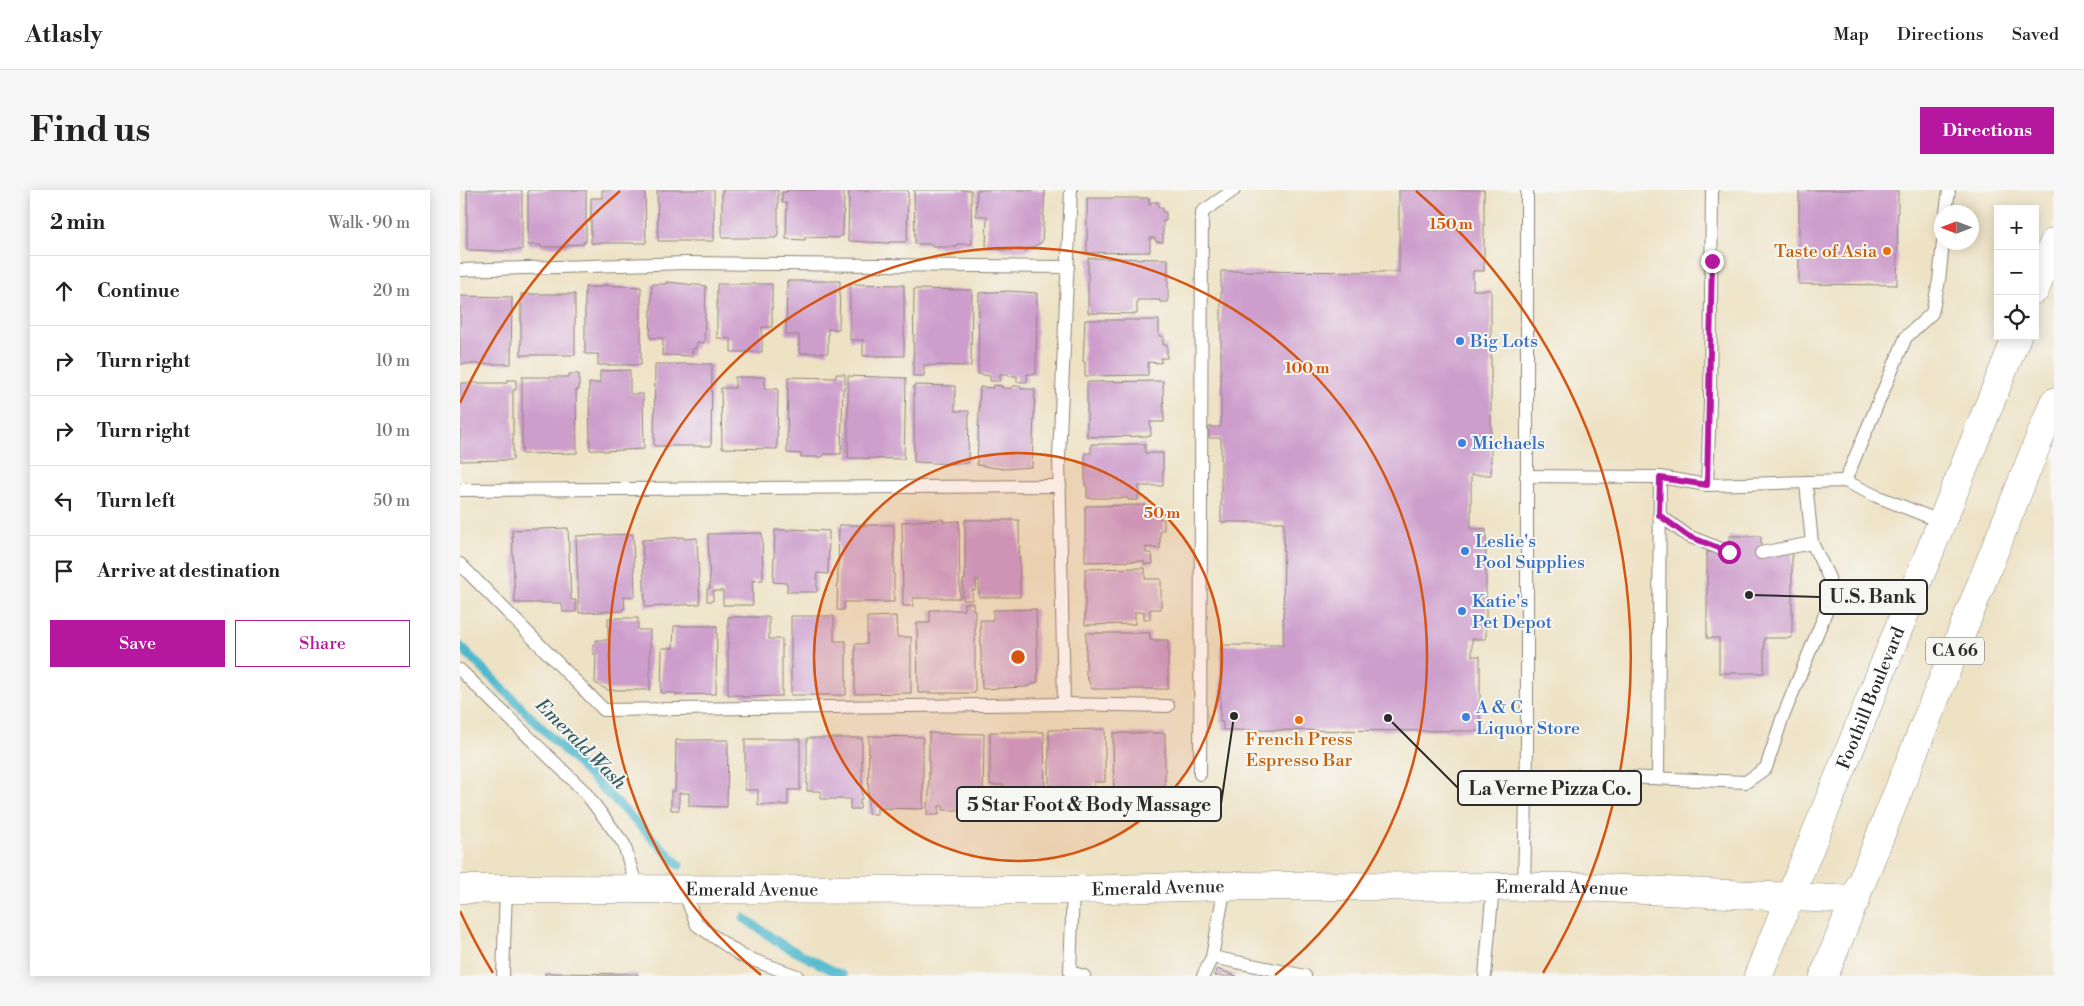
<!DOCTYPE html>
<meta charset="utf-8">
<style>
:root{--surface:#fff;--page:#f6f6f6;--text:#222;--muted:#767676;--line:#e0e0e0;--accent:#b5179e}
body{margin:0;font-family:"Libre Bodoni",serif;background:var(--page);color:var(--text)}
.controls{position:absolute;right:15px;top:15px;display:grid;overflow:hidden;border-radius:0px;box-shadow:0 2px 12px #0003}
.controls button{width:45px;height:45px;display:grid;place-items:center;padding:0;border:0;border-bottom:1px solid var(--line);background:var(--surface);color:var(--text);font:25px sans-serif}
.compass{position:absolute;left:1474px;top:15px;width:45px;height:45px;border-radius:50%;background:var(--surface);box-shadow:0 2px 12px #0003;rotate:270deg}
.stop{position:absolute;width:15px;height:15px;margin:-11px;border:4px solid #b5179e;border-radius:50%;background:#fff}
.stop.end{background:#b5179e;border-color:#fff;box-shadow:0 1px 5px #0008}
.list{margin:0;padding:0;list-style:none}
h2{display:flex;justify-content:space-between;align-items:center;height:65px;margin:0;padding:0 20px;font-size:21px}
h2 small{font-size:16px;font-weight:400;color:var(--muted)}
.list li{display:grid;grid-template-columns:32px 1fr auto;gap:15px;align-items:center;box-sizing:border-box;height:70px;padding:0 20px;border-top:1px solid var(--line)}
.list b{display:block;font-size:19px;white-space:nowrap}
.list em{font-size:16px;font-style:normal;color:var(--muted)}
.actions{display:flex;gap:10px;padding:15px 20px}
.actions a{flex:1;padding:11px 0;border:1px solid var(--accent);border-radius:0px;text-align:center;font-size:18px;color:var(--accent)}
.actions .main{background:var(--accent);color:#fff}
.icon{flex:none;width:28px;height:28px;fill:none;stroke:currentColor;stroke-width:2;stroke-linecap:round;stroke-linejoin:round}
.map{position:relative;flex:none;width:1594px;height:786px;overflow:hidden;border-radius:0px}
header{display:flex;align-items:center;gap:30px;box-sizing:border-box;height:70px;padding:0 25px;background:var(--surface);border-bottom:1px solid var(--line)}
header strong{font-size:24px}
nav{display:flex;gap:28px;margin-inline-start:auto;font-size:18px}
.intro{display:flex;align-items:center;justify-content:space-between;box-sizing:border-box;height:120px;padding:0 30px}
h1{margin:0;font-size:35px}
.button{padding:12px 22px;border-radius:0px;background:var(--accent);color:#fff;font-size:18px;font-weight:700}
main{display:flex;gap:30px;padding:0 30px}
aside{flex:1;background:var(--surface);border-radius:0px;box-shadow:0 2px 12px #0003}
.map>svg:first-child{display:block}
</style>
<header>
<strong>Atlasly</strong>
<nav><a>Map</a><a>Directions</a><a>Saved</a></nav>
</header>
<div class="intro"><h1>Find us</h1><a class="button">Directions</a></div>
<main>
<aside>
<h2>2 min<small>Walk · 90 m</small></h2>
<ul class="list">
<li><svg class="icon" aria-label="ahead" viewBox="0 0 24 24"><path d="M12 20V5M6 11l6-6 6 6"/></svg><div><b>Continue</b></div><em>20 m</em></li>
<li><svg class="icon" aria-label="right" viewBox="0 0 24 24"><path d="M7 20v-9h11M14 6l5 5-5 5"/></svg><div><b>Turn right</b></div><em>10 m</em></li>
<li><svg class="icon" aria-label="right" viewBox="0 0 24 24"><path d="M7 20v-9h11M14 6l5 5-5 5"/></svg><div><b>Turn right</b></div><em>10 m</em></li>
<li><svg class="icon" aria-label="left" viewBox="0 0 24 24"><path d="M17 20v-9H6M10 6l-5 5 5 5"/></svg><div><b>Turn left</b></div><em>50 m</em></li>
<li><svg class="icon" aria-label="arrive" viewBox="0 0 24 24"><path d="M6 21V4h12l-3 4 3 4H6"/></svg><div><b>Arrive at destination</b></div></li>
</ul>
<div class="actions"><a class="main">Save</a><a>Share</a></div>
</aside>
<div class="map">
<svg width="1594" height="786" viewBox="0 0 1594 786">
<rect width="100%" height="100%" fill="#f6f6f2"/>
<filter id="ink" filterUnits="userSpaceOnUse"><feTurbulence type="fractalNoise" baseFrequency=".02" numOctaves="2"/><feDisplacementMap in="SourceGraphic" scale="10" xChannelSelector="R" yChannelSelector="G"/><feConvolveMatrix kernelMatrix="1 2 1 2 8 2 1 2 1" color-interpolation-filters="sRGB"/></filter>
<filter id="wash" filterUnits="userSpaceOnUse"><feTurbulence type="fractalNoise" baseFrequency=".0096" numOctaves="4" result="noise"/><feDisplacementMap in="SourceGraphic" scale="20" xChannelSelector="R" yChannelSelector="G"/><feGaussianBlur stdDeviation="1.12" result="paint"/><feColorMatrix in="noise" values="0 0 0 0 0 0 0 0 0 0 0 0 0 0 0 0 0 1.4 0 .05"/><feComposite in="paint" operator="in"/></filter>
<g filter="url(#wash)">
<rect width="100%" height="100%" fill="#eee2c5"/>
<g fill="none" stroke-linecap="round" stroke-linejoin="round">
<g stroke="#4fb8cd" stroke-width="9">
<polyline points="0,456 219,675"/>
<polyline points="284,728 321,754 383,786"/>
</g>
</g>
<g id="blocks">
<g fill="#cd9dcc">
<polygon points="7,0 62,0 62,60 45,60 45,61 7,60"/>
<polygon points="68,0 126,0 126,52 123,52 124,54 107,55 107,57 81,57 81,55 68,55"/>
<polygon points="142,0 185,0 186,53 131,53 131,8 142,8"/>
<polygon points="197,0 254,0 254,51 198,51"/>
<polygon points="262,0 318,0 318,46 316,46 316,48 262,48"/>
<polygon points="327,0 384,0 383,46 379,46 379,48 345,47 345,50 326,49 327,13 322,13 322,2 327,2"/>
<polygon points="389,0 448,0 447,50 445,52 429,52 429,53 388,51"/>
<polygon points="454,0 511,0 512,54 497,54 497,57 472,57 472,54 455,54"/>
<polygon points="517,0 585,0 582,52 566,61 540,60 541,58 526,57 527,26 516,26"/>
<polygon points="939,0 1024,0 1024,81 1013,81 1013,100 1031,100 1031,285 1011,285 1011,339 1026,339 1026,449 1012,449 1012,466 1020,466 1020,541 763,540 763,532 760,532 761,455 823,455 824,332 761,332 761,248 749,248 749,237 761,237 761,81 939,82"/>
<polygon points="1339,0 1438,0 1437,95 1339,94"/>
<polygon points="627,8 689,8 689,15 691,15 691,12 698,12 699,18 703,18 703,22 706,22 706,31 703,31 703,52 696,52 695,48 690,48 690,62 627,63"/>
<polygon points="628,68 708,69 708,112 700,112 700,110 677,110 677,124 628,123"/>
<polygon points="327,91 380,91 379,139 368,139 368,163 339,163 339,145 326,145"/>
<polygon points="206,92 246,96 244,153 237,152 236,159 233,158 232,166 202,165 203,148 190,148 192,94 206,94"/>
<polygon points="257,94 312,94 312,137 302,137 302,162 271,162 271,149 257,148"/>
<polygon points="390,94 444,95 444,166 403,166 403,150 390,150"/>
<polygon points="141,95 181,97 181,175 138,175 138,164 125,164 125,97 141,97"/>
<polygon points="454,99 512,100 511,176 464,175 464,186 453,186"/>
<polygon points="548,101 577,103 576,184 567,184 567,192 557,192 557,186 548,186 548,184 540,184 540,191 530,191 530,186 518,184 519,103"/>
<rect x="61" y="104" width="54" height="61"/>
<polygon points="0,106 52,107 51,174 0,174"/>
<polygon points="625,130 699,130 699,146 703,146 703,155 707,155 707,168 701,168 701,173 688,172 688,185 625,186 625,172 623,172"/>
<polygon points="195,174 252,174 251,256 194,256"/>
<polygon points="170,180 170,204 183,204 184,259 143,261 143,260 130,260 129,193 140,193 140,181"/>
<polygon points="109,184 119,184 119,200 116,200 117,263 62,264 62,187 109,187"/>
<polygon points="376,184 385,184 385,198 383,198 381,264 363,264 363,267 341,267 341,264 327,263 328,187 376,188"/>
<polygon points="388,186 446,188 444,269 388,268"/>
<polygon points="275,187 305,187 305,199 318,199 317,259 262,258 261,198 275,198"/>
<polygon points="47,190 56,190 56,200 53,200 53,270 0,271 0,193 47,193"/>
<polygon points="703,191 704,232 690,232 691,246 627,247 627,192"/>
<polygon points="454,195 495,196 495,221 509,221 508,273 494,273 494,274 454,272"/>
<polygon points="533,195 542,196 542,198 552,198 552,196 561,196 561,199 575,199 572,277 544,279 517,275 520,197 533,198"/>
<polygon points="631,254 685,254 685,263 703,263 703,296 679,296 678,310 668,310 668,308 627,308 627,296 625,296 625,263 631,263"/>
<polygon points="685,315 685,323 697,323 697,326 700,326 700,329 704,329 704,340 700,340 700,359 686,357 686,363 692,363 693,374 684,374 684,371 625,372 625,316"/>
<polygon points="483,329 483,332 499,331 500,408 453,408 453,416 443,416 442,332"/>
<polygon points="505,330 559,330 560,407 519,407 519,390 516,390 516,400 512,400 512,410 503,410 503,390 505,390"/>
<polygon points="379,335 434,335 434,412 384,412 384,420 377,420"/>
<polygon points="108,338 111,410 116,410 116,422 103,422 102,413 55,413 52,340"/>
<polygon points="331,339 369,341 368,384 357,383 357,402 327,402 327,393 313,392 315,340 331,340"/>
<polygon points="302,343 303,390 292,391 293,415 263,415 263,401 253,401 253,411 247,411 247,399 250,398 248,344"/>
<polygon points="173,344 175,406 164,407 165,418 163,418 163,421 119,423 116,346"/>
<polygon points="1269,346 1301,346 1301,363 1332,363 1332,448 1304,448 1304,483 1259,483 1259,448 1247,448 1247,362 1269,362"/>
<polygon points="224,347 224,349 237,348 240,414 185,417 182,350"/>
<polygon points="685,378 685,389 701,389 701,419 690,419 690,429 684,429 684,422 675,422 675,434 625,435 625,379"/>
<polygon points="504,413 513,413 513,420 515,420 515,503 458,503 457,433 470,433 470,420 504,420"/>
<polygon points="576,419 578,492 566,497 522,499 520,430 533,430 533,420"/>
<polygon points="331,426 374,426 374,451 386,451 386,505 331,505"/>
<polygon points="436,426 437,447 451,447 451,503 395,504 395,454 407,454 407,427"/>
<polygon points="268,427 309,427 309,449 322,449 322,506 282,507 282,505 268,505"/>
<polygon points="148,428 178,428 178,440 190,440 190,500 148,500 135,493 136,464 133,464 133,454 136,454 136,450 148,450"/>
<polygon points="214,436 257,436 256,504 216,505 216,503 201,503 202,458 213,458"/>
<polygon points="626,443 690,443 690,450 708,450 708,499 632,499 626,485"/>
<polygon points="645,539 645,592 634,592 634,617 604,617 604,597 589,597 589,540"/>
<polygon points="530,542 584,542 585,606 574,606 574,613 544,614 544,595 530,595"/>
<polygon points="469,543 524,544 523,620 483,620 483,616 479,616 479,625 467,625 467,612 469,612"/>
<polygon points="653,543 705,543 705,621 666,621 666,624 654,624"/>
<polygon points="409,546 463,547 463,619 417,618 417,624 408,624"/>
<polygon points="347,548 402,548 402,609 400,609 400,619 390,619 390,609 361,609 361,601 347,601"/>
<polygon points="285,549 340,549 340,600 328,600 328,615 298,615 298,600 285,600"/>
<polygon points="216,550 268,550 267,617 229,616 229,603 219,603 219,620 211,620 211,601 215,601"/>
<polygon points="757,779 777,786 755,786"/>
<polygon points="85,783 178,784 178,786 85,786"/>
</g>
</g>
</g>
<g filter="url(#ink)">
<use href="#blocks" fill-opacity="0" stroke="#8c8678" stroke-width="1"/>
<g fill="none" stroke-linecap="round" stroke-linejoin="round">
<g stroke="#8c8678" stroke-width="14">
<g id="service">
<polyline points="1486,22 1489,0"/>
<polyline points="0,80 226,73 608,77"/>
<polyline points="1066,286 1200,287 1247,295 1385,291 1416,306 1482,332"/>
<polyline points="1385,291 1446,147 1472,123 1479,91 1483,52"/>
<polyline points="1247,295 1250,213 1252,0"/>
<polyline points="0,300 600,296"/>
<polyline points="1199,325 1228,346 1269,362"/>
<polyline points="1301,363 1352,353"/>
<polyline points="0,374 144,520 604,514 708,516"/>
<polyline points="0,480 124,601 164,654 177,699"/>
<polyline points="604,514 599,267 611,0"/>
<polyline points="740,584 742,22 774,0"/>
<polyline points="1066,587 1141,586 1286,592 1306,578 1322,529 1370,412 1369,388 1352,353 1346,293"/>
<polyline points="1198,588 1200,287"/>
<polyline points="1064,697 1067,557 1067,0"/>
<polyline points="223,699 237,735 282,766 337,786"/>
<polyline points="613,700 610,782 624,786"/>
<polyline points="752,767 845,786"/>
<polyline points="43,786 46,699"/>
<polyline points="743,786 752,767 765,696"/>
<polyline points="1025,786 1033,697"/>
</g>
</g>
<g stroke="#8c8678" stroke-width="29">
<g id="tertiary">
<path id="s1" d="M0,699L613,700L765,696L1122,697L1396,710"/>
</g>
</g>
<g stroke="#8c8678" stroke-width="29">
<g id="primary">
<polyline points="1575,100 1594,52"/>
<path id="s2" d="M1298,786L1557,146"/>
<polyline points="1364,786 1594,212"/>
</g>
</g>
<use href="#service" stroke="#fff" stroke-width="12"/>
<use href="#tertiary" stroke="#fff" stroke-width="28"/>
<use href="#primary" stroke="#fff" stroke-width="28"/>
</g>
</g>
<g fill="none" stroke-linecap="round" stroke-linejoin="round" filter="url(#ink)">
<polyline stroke="#b5179e" stroke-width="6" points="1252,71 1247,295 1200,288 1199,325 1228,346 1269,362"/>
</g>
<circle cx="558" cy="467" r="204" fill="#d5540f" fill-opacity=".12"/>
<g fill="none" stroke="#d5540f" stroke-width="2.5">
<circle cx="558" cy="467" r="204"/>
<path d="M301 785A409 409 0 1 1 815 785"/>
<path d="M33 783A613 613 0 0 1 0 721M0 213A613 613 0 0 1 160 1M956 1A613 613 0 0 1 1083 783"/>
</g>
<g fill="#e8710a" stroke="#f6f6f2" stroke-width="2">
<circle cx="1427" cy="61" r="5"/>
<circle cx="839" cy="530" r="5"/>
</g>
<g fill="#3f7fe0" stroke="#f6f6f2" stroke-width="2">
<circle cx="1000" cy="151" r="5"/>
<circle cx="1002" cy="253" r="5"/>
<circle cx="1005" cy="361" r="5"/>
<circle cx="1002" cy="421" r="5"/>
<circle cx="1006" cy="527" r="5"/>
</g>
<g text-anchor="middle" dominant-baseline="central" stroke-width="4" stroke-linejoin="round" paint-order="stroke">
<rect fill="#f6f6f2" stroke="#686867" stroke-width="1" x="1466" y="447.5" width="58" height="27" rx="4"/>
<g font-size="16" font-weight="bold" fill="#2b2b2b">
<text x="1495" y="461">CA 66</text>
</g>
<g font-size="18" fill="#c56008" stroke="#f6f6f2" text-anchor="end">
<text x="1417" y="61">Taste of Asia</text>
<text x="839" y="549" text-anchor="middle">French Press<tspan x="839" dy="21">Espresso Bar</tspan></text>
</g>
<g font-size="18" fill="#366cbe" stroke="#f6f6f2" text-anchor="start">
<text x="1010" y="151">Big Lots</text>
<text x="1012" y="253">Michaels</text>
<text x="1015" y="351">Leslie's<tspan x="1015" dy="21">Pool Supplies</tspan></text>
<text x="1012" y="411">Katie's<tspan x="1012" dy="21">Pet Depot</tspan></text>
<text x="1016" y="517">A &amp; C<tspan x="1016" dy="21">Liquor Store</tspan></text>
</g>
<g font-size="18" fill="#2b2b2b" stroke="#f6f6f2">
<text stroke="none"><textPath href="#s2" startOffset="300">Foothill Boulevard</textPath></text>
<text stroke="none"><textPath href="#s1" startOffset="698">Emerald Avenue</textPath></text>
<text stroke="none"><textPath href="#s1" startOffset="1102">Emerald Avenue</textPath></text>
<text stroke="none"><textPath href="#s1" startOffset="292">Emerald Avenue</textPath></text>
</g>
<g font-size="19" font-style="italic" fill="#385c64" stroke="#f6f6f2">
<text transform="translate(121 554) rotate(45)">Emerald Wash</text>
</g>
</g>
<circle cx="558" cy="467" r="8" fill="#d5540f" stroke="#f6f6f2" stroke-width="2.5"/>
<g font-size="15" text-anchor="middle" font-weight="bold" fill="#d5540f" stroke="#f6f6f2" stroke-width="4" stroke-linejoin="round" paint-order="stroke">
<text x="991" y="39">150 m</text>
<text x="847" y="183">100 m</text>
<text x="702" y="328">50 m</text>
</g>
<path fill="none" stroke="#2b2b2b" stroke-width="2" d="M1289 405L1360 407M928 528L998 598M774 526L761 614"/>
<g fill="#2b2b2b" stroke="#f6f6f2" stroke-width="2">
<circle cx="1289" cy="405" r="5"/>
<circle cx="928" cy="528" r="5"/>
<circle cx="774" cy="526" r="5"/>
</g>
<g fill="#f6f6f2" stroke="#2b2b2b" stroke-width="2">
<rect x="1360" y="390" width="107" height="34" rx="5"/>
<rect x="998" y="581" width="183" height="34" rx="5"/>
<rect x="497" y="597" width="264" height="34" rx="5"/>
</g>
<g font-size="19" text-anchor="middle" font-weight="bold" fill="#2b2b2b">
<text x="1413" y="413">U.S. Bank</text>
<text x="1090" y="605">La Verne Pizza Co.</text>
<text x="629" y="621">5 Star Foot &amp; Body Massage</text>
</g>
</svg>
<div class="controls">
<button>+</button>
<button>−</button>
<button><svg class="icon" aria-label="locate" viewBox="0 0 24 24"><circle cx="12" cy="12" r="6"/><path d="M12 2v4M12 18v4M2 12h4M18 12h4"/></svg></button>
</div>
<svg class="compass" viewBox="-18 -18 36 36"><path d="M0-13l5 13h-10z" fill="#e53935"/><path d="M0 13l5-13h-10z" fill="#767676"/></svg>
<div class="stop" style="left:1269px;top:362px"></div>
<div class="stop end" style="left:1252px;top:71px"></div>
</div>
</main>
